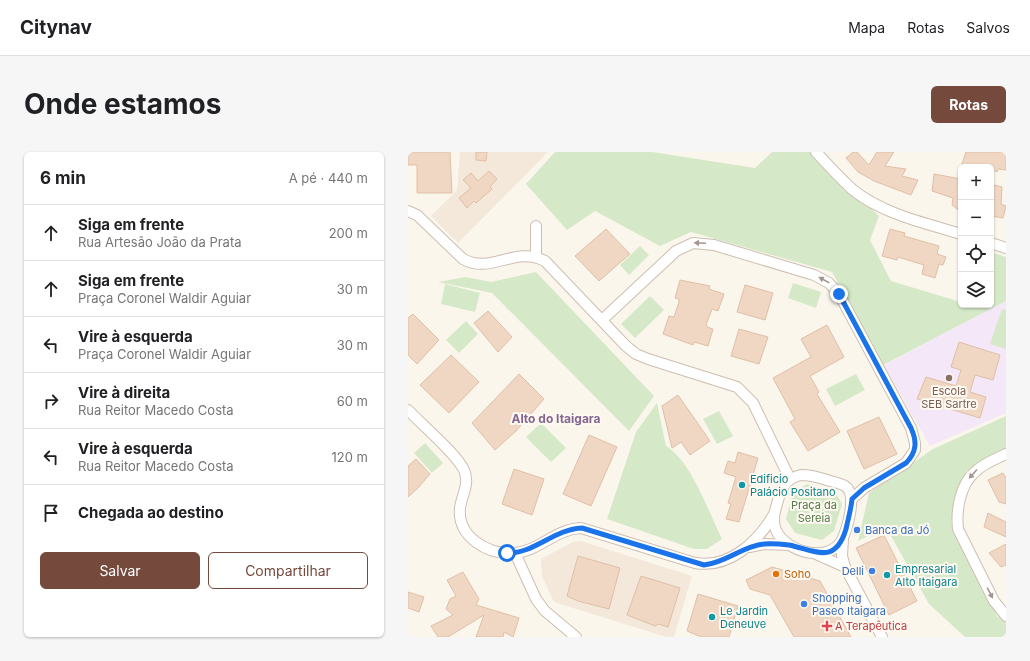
<!DOCTYPE html>
<html lang="pt">
<meta charset="utf-8">
<style>
:root{--surface:#fff;--page:#f6f6f6;--text:#202124;--muted:#757577;--line:#e0e0e0;--accent:#754a3c}
body{margin:0;font-family:Inter,sans-serif;background:var(--page);color:var(--text)}
.controls{position:absolute;right:12px;top:12px;display:grid;overflow:hidden;border-radius:6px;box-shadow:0 1px 3px #0004}
.controls button{width:36px;height:36px;display:grid;place-items:center;padding:0;border:0;border-bottom:1px solid var(--line);background:var(--surface);color:var(--text);font:20px sans-serif}
.stop{position:absolute;width:12px;height:12px;margin:-9px;border:3px solid #1a73e8;border-radius:50%;background:#fff}
.stop.end{background:#1a73e8;border-color:#fff;box-shadow:0 1px 4px #0008}
.list{margin:0;padding:0;list-style:none}
h2{display:flex;justify-content:space-between;align-items:center;height:52px;margin:0;padding:0 16px;font-size:17px}
h2 small{font-size:13px;font-weight:400;color:var(--muted)}
.list li{display:grid;grid-template-columns:26px 1fr auto;gap:12px;align-items:center;box-sizing:border-box;height:56px;padding:0 16px;border-top:1px solid var(--line)}
.list b{display:block;font-size:15px;white-space:nowrap}
.list p{margin:0;font-size:13px;white-space:nowrap;color:var(--muted)}
.list em{font-size:13px;font-style:normal;color:var(--muted)}
.actions{display:flex;gap:8px;padding:12px 16px}
.actions a{flex:1;padding:9px 0;border:1px solid var(--accent);border-radius:6px;text-align:center;font-size:14px;color:var(--accent)}
.actions .main{background:var(--accent);color:#fff}
.icon{flex:none;width:22px;height:22px;fill:none;stroke:currentColor;stroke-width:2;stroke-linecap:round;stroke-linejoin:round}
.map{position:relative;flex:none;width:598px;height:485px;overflow:hidden;border-radius:6px}
header{display:flex;align-items:center;gap:24px;box-sizing:border-box;height:56px;padding:0 20px;background:var(--surface);border-bottom:1px solid var(--line)}
header strong{font-size:19px}
nav{display:flex;gap:22px;margin-inline-start:auto;font-size:14px}
.intro{display:flex;align-items:center;justify-content:space-between;box-sizing:border-box;height:96px;padding:0 24px}
h1{margin:0;font-size:28px}
.button{padding:10px 18px;border-radius:6px;background:var(--accent);color:#fff;font-size:14px;font-weight:700}
main{display:flex;gap:24px;padding:0 24px}
aside{flex:1;background:var(--surface);border-radius:6px;box-shadow:0 1px 3px #0004}
.map>svg:first-child{display:block}
</style>
<header>
<strong>Citynav</strong>
<nav><a>Mapa</a><a>Rotas</a><a>Salvos</a></nav>
</header>
<div class="intro"><h1>Onde estamos</h1><a class="button">Rotas</a></div>
<main>
<aside>
<h2>6 min<small>A pé · 440 m</small></h2>
<ul class="list">
<li><svg class="icon" aria-label="ahead" viewBox="0 0 24 24"><path d="M12 20V5M6 11l6-6 6 6"/></svg><div><b>Siga em frente</b><p>Rua Artesão João da Prata</p></div><em>200 m</em></li>
<li><svg class="icon" aria-label="ahead" viewBox="0 0 24 24"><path d="M12 20V5M6 11l6-6 6 6"/></svg><div><b>Siga em frente</b><p>Praça Coronel Waldir Aguiar</p></div><em>30 m</em></li>
<li><svg class="icon" aria-label="left" viewBox="0 0 24 24"><path d="M17 20v-9H6M10 6l-5 5 5 5"/></svg><div><b>Vire à esquerda</b><p>Praça Coronel Waldir Aguiar</p></div><em>30 m</em></li>
<li><svg class="icon" aria-label="right" viewBox="0 0 24 24"><path d="M7 20v-9h11M14 6l5 5-5 5"/></svg><div><b>Vire à direita</b><p>Rua Reitor Macedo Costa</p></div><em>60 m</em></li>
<li><svg class="icon" aria-label="left" viewBox="0 0 24 24"><path d="M17 20v-9H6M10 6l-5 5 5 5"/></svg><div><b>Vire à esquerda</b><p>Rua Reitor Macedo Costa</p></div><em>120 m</em></li>
<li><svg class="icon" aria-label="arrive" viewBox="0 0 24 24"><path d="M6 21V4h12l-3 4 3 4H6"/></svg><div><b>Chegada ao destino</b></div></li>
</ul>
<div class="actions"><a class="main">Salvar</a><a>Compartilhar</a></div>
</aside>
<div class="map">
<svg width="598" height="485" viewBox="0 0 598 485">
<rect width="100%" height="100%" fill="#fbf6eb"/>
<g fill="#f3e8da">
<polygon points="52,0 140,0 50,91 23,64 49,38"/>
<polygon points="173,389 284,424 266,485 258,485 146,450 134,424 133,407 165,390"/>
</g>
<polygon fill="#f3e7f8" points="598,149 598,261 522,294 476,213"/>
<g fill="#d5e9c9">
<polygon points="147,0 244,0 347,16 364,0 403,0 471,64 462,88 483,129 553,150 553,153 583,153 583,100 598,105 598,149 475,213 424,120 283,80 252,94 187,59 159,78 118,32"/>
<polygon points="232,94 241,103 221,123 212,113"/>
<polygon points="128,120 246,244 221,279 84,141 30,130 58,125 83,130"/>
<polygon points="385,131 413,140 408,156 380,146"/>
<polygon points="37,132 72,141 67,160 33,152"/>
<polygon points="242,144 256,158 227,186 213,172"/>
<polygon points="594,157 598,158 598,197 582,192"/>
<polygon points="58,169 70,182 51,201 38,188"/>
<polygon points="448,222 457,238 427,254 418,237"/>
<path d="M249,251L258,294C284,310 300,359 314,387L299,397H286L199,367L228,280Z"/>
<polygon points="311,259 325,284 309,292 295,267"/>
<polygon points="598,264 598,297 558,319 543,371 589,464 598,471 598,485 557,485 521,452 478,375 450,389 461,341 525,297"/>
<polygon points="133,271 158,296 143,310 118,285"/>
<polygon points="17,291 35,311 24,321 6,301"/>
<polygon points="399,332 427,340 434,352 426,379 414,388 387,381 378,367 385,340"/>
</g>
<g fill="#efd7c4" stroke="#e0bfa6">
<polygon points="0,0 42,0 44,41 9,41 9,13 0,13"/>
<polygon points="68,0 79,0 78,9 68,8"/>
<polygon points="445,0 449,0 461,13 469,0 486,0 477,14 498,17 494,24 510,28 503,43 466,29 450,20 438,6"/>
<polygon points="558,0 598,0 598,18 590,17 589,20 583,17 583,15 553,15"/>
<polygon points="81,19 89,27 82,35 84,37 68,51 66,49 59,56 51,46 63,36 55,28 63,21 70,29"/>
<polygon points="526,22 553,27 553,60 544,53 545,46 524,39"/>
<polygon points="586,33 594,35 593,52 598,54 595,66 583,64 583,45"/>
<polygon points="198,77 222,102 191,129 167,104"/>
<polygon points="482,77 497,81 496,84 531,94 529,102 538,105 535,113 531,112 527,126 514,122 516,113 490,105 489,108 474,104"/>
<polygon points="272,128 302,134 301,137 316,142 310,159 304,157 298,173 299,175 305,177 300,194 286,190 285,193 255,182 261,164 266,165 271,150 271,147 267,146"/>
<polygon points="337,133 365,141 357,168 329,160"/>
<polygon points="80,159 104,185 90,200 66,171"/>
<polygon points="5,162 31,188 9,212 0,203 0,166"/>
<polygon points="419,173 436,205 402,224 411,240 409,242 432,280 400,299 382,270 387,267 365,226 403,205 393,187"/>
<polygon points="331,177 360,185 351,212 323,204"/>
<polygon points="551,190 592,203 585,228 567,223 562,240 578,245 572,266 509,247 518,225 548,234 553,218 543,215"/>
<polygon points="43,203 71,230 41,261 12,233"/>
<polygon points="111,222 136,247 108,279 87,298 64,271"/>
<polygon points="270,243 302,289 282,303 273,290 264,296 254,254"/>
<polygon points="471,265 489,302 456,317 439,279"/>
<polygon points="181,283 209,295 183,354 155,342"/>
<polygon points="330,300 350,306 331,370 318,367 323,352 320,351 328,325 316,321 320,309 327,311"/>
<polygon points="8,307 22,322 10,336 0,345 0,314"/>
<polygon points="106,317 136,327 124,363 94,352"/>
<polygon points="595,321 598,326 598,352 591,350 580,328"/>
<polygon points="580,361 598,370 598,385 576,375"/>
<polygon points="476,383 509,449 481,463 448,396"/>
<polygon points="598,392 598,413 593,415 581,401"/>
<polygon points="170,404 212,416 201,457 170,449 159,444"/>
<polygon points="364,415 412,429 443,485 386,485 362,443 342,437 338,428"/>
<polygon points="55,420 71,447 68,453 111,466 105,485 96,480 95,485 68,485 76,463 40,485 30,485 23,474 45,463 38,457 42,447 48,444 39,428"/>
<polygon points="233,424 272,436 260,475 250,472 247,474 219,463"/>
<polygon points="0,440 16,445 11,460 0,456"/>
<polygon points="290,442 330,454 321,485 293,485 279,479"/>
</g>
<g fill="none" stroke-linecap="round" stroke-linejoin="round">
<g stroke="#cdbeb1" stroke-width="12">
<g id="minor">
<path d="M408,0C420,13 432,26 445,38C475,62 517,71 553,82"/>
<path d="M0,59L9,63L55,107C84,123 106,93 137,109L218,194L228,202L240,207L329,235L345,251L382,327"/>
<polyline points="128,74 128,104"/>
<polyline points="583,91 598,96"/>
<polyline points="194,168 268,99 285,91 306,93 406,123 421,131 431,142 503,276 507,291 507,298 498,311 456,336 444,347"/>
<path d="M0,258C14,273 48,301 56,318C62,332 54,342 52,356C49,385 80,403 106,401C130,400 147,377 173,376L287,411C321,417 350,390 366,362"/>
<path d="M598,302C588,307 576,311 568,319C552,332 548,358 550,377L586,449L598,464"/>
<path d="M393,323C403,323 410,325 419,328C425,330 432,331 437,334C450,342 439,377 434,388C421,412 377,400 368,378C363,367 368,356 371,345C375,333 380,326 393,323Z"/>
<polyline points="435,387 434,404 437,415 474,485"/>
<polyline points="341,395 357,392 381,393"/>
<polyline points="107,401 128,447 137,459 168,485"/>
<polyline points="408,402 437,415"/>
</g>
</g>
<use href="#minor" stroke="#fff" stroke-width="10"/>
</g>
<defs><path id="oneway-solid" d="M-6-.8H1V-3.2L6.5 0L1 3.2V.8H-6Z"/></defs>
<g fill="#a5968d">
<use href="#oneway-solid" transform="translate(292 91) rotate(-178)"/>
<use href="#oneway-solid" transform="translate(416 128) rotate(-151)"/>
<use href="#oneway-solid" transform="translate(565 322) rotate(132)"/>
<use href="#oneway-solid" transform="translate(582 441) rotate(63)"/>
</g>
<g fill="none" stroke-linecap="round" stroke-linejoin="round">
<path stroke="#1a73e8" stroke-width="5" d="M99,401C126,402 146,377 174,376L296,413C318,411 334,394 356,392C364,391 373,392 381,393C406,398 427,414 438,377C440,367 443,358 444,347L456,336L498,311C509,300 509,289 503,276L431,142"/>
</g>
<circle fill="#8d6e63" stroke="#fef9f1" stroke-width="1.5" cx="541" cy="226" r="4"/>
<g fill="#0f9aa8" stroke="#fef9f1" stroke-width="1.5">
<circle cx="334" cy="333" r="4"/>
<circle cx="479" cy="423" r="4"/>
<circle cx="304" cy="465" r="4"/>
</g>
<g fill="#3f7fe0" stroke="#fef9f1" stroke-width="1.5">
<circle cx="449" cy="378" r="4"/>
<circle cx="464" cy="419" r="4"/>
<circle cx="396" cy="452" r="4"/>
</g>
<circle fill="#e8710a" stroke="#fef9f1" stroke-width="1.5" cx="368" cy="422" r="4"/>
<path fill="#e0444e" stroke="#fef9f1" stroke-width="1.5" d="M417 468h4v4h4v4h-4v4h-4v-4h-4v-4h4z"/>
<g text-anchor="middle" dominant-baseline="central" stroke-width="4" stroke-linejoin="round" paint-order="stroke">
<g font-size="11" fill="#785e54" stroke="#fef9f1">
<text x="541" y="239">Escola<tspan x="541" dy="13">SEB Sartre</tspan></text>
</g>
<g font-size="11" fill="#0d838f" stroke="#fef9f1" text-anchor="start">
<text x="342" y="327">Edificio<tspan x="342" dy="13">Palácio Positano</tspan></text>
<text x="487" y="417">Empresarial<tspan x="487" dy="13">Alto Itaigara</tspan></text>
<text x="312" y="459">Le Jardin<tspan x="312" dy="13">Deneuve</tspan></text>
</g>
<g font-size="11" fill="#547948" stroke="#fef9f1">
<text x="406" y="353">Praça da<tspan x="406" dy="13">Sereia</tspan></text>
</g>
<g font-size="11" fill="#366cbe" stroke="#fef9f1" text-anchor="start">
<text x="457" y="378">Banca da Jó</text>
<text x="456" y="419" text-anchor="end">Delli</text>
<text x="404" y="446">Shopping<tspan x="404" dy="13">Paseo Itaigara</tspan></text>
</g>
<g font-size="11" fill="#c56008" stroke="#fef9f1" text-anchor="start">
<text x="376" y="422">Soho</text>
</g>
<g font-size="11" fill="#be3a42" stroke="#fef9f1" text-anchor="start">
<text x="427" y="474">A Terapêutica</text>
</g>
<g font-size="12" font-weight="bold" fill="#846790" stroke="#fef9f1">
<text x="148" y="266">Alto do Itaigara</text>
</g>
</g>
</svg>
<div class="controls">
<button>+</button>
<button>−</button>
<button><svg class="icon" aria-label="locate" viewBox="0 0 24 24"><circle cx="12" cy="12" r="6"/><path d="M12 2v4M12 18v4M2 12h4M18 12h4"/></svg></button>
<button><svg class="icon" aria-label="layers" viewBox="0 0 24 24"><path d="M12 4l9 5-9 5-9-5zM3 14l9 5 9-5"/></svg></button>
</div>
<div class="stop" style="left:99px;top:401px"></div>
<div class="stop end" style="left:431px;top:142px"></div>
</div>
</main>
